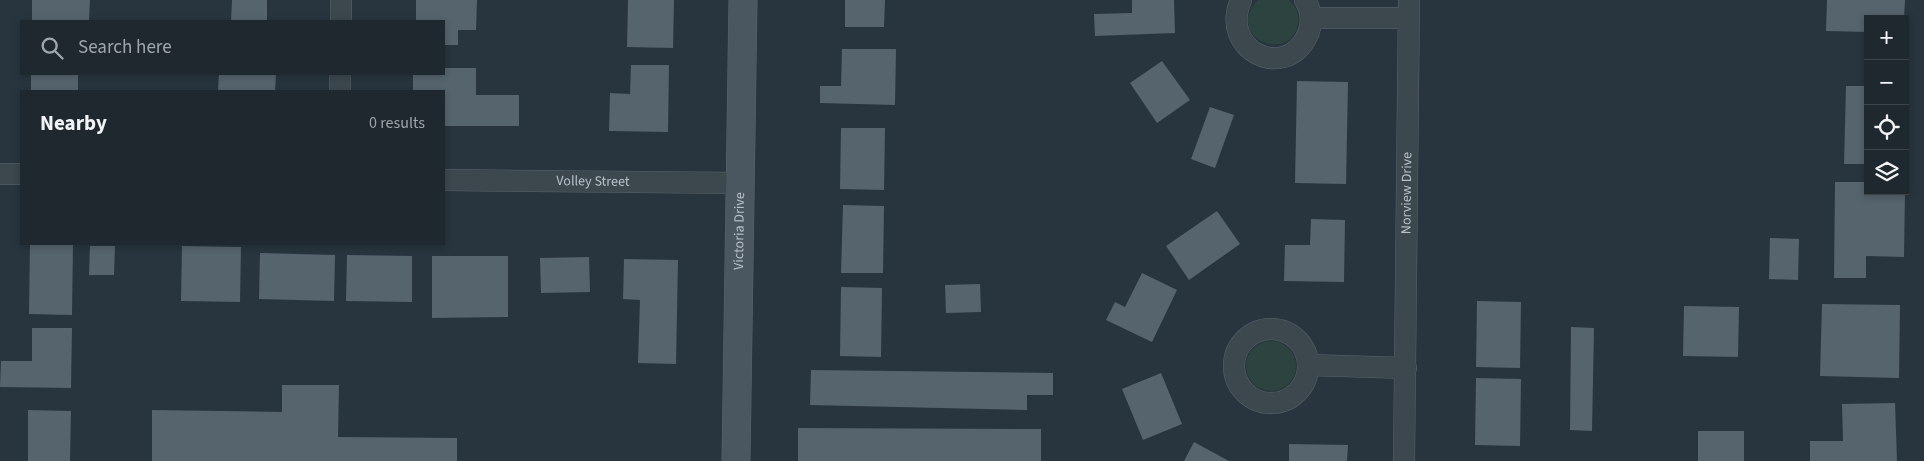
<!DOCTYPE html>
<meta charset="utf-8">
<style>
:root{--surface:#1e282e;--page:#263036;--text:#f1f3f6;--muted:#a1a6aa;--line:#3c444a}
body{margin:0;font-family:"Source Sans 3",sans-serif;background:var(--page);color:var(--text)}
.controls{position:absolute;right:15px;top:15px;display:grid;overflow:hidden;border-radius:0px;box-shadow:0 2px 8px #0003}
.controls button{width:45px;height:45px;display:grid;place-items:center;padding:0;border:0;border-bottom:1px solid var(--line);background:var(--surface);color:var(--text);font:25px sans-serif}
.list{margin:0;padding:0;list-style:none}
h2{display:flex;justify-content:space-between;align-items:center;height:65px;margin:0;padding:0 20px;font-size:21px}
h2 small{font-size:16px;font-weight:400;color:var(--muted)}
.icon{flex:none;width:28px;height:28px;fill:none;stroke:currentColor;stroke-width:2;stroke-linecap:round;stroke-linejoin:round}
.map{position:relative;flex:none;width:1924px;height:461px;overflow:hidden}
.search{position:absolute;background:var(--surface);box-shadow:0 2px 8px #0003;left:20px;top:20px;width:425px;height:55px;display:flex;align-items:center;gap:12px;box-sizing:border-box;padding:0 18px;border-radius:0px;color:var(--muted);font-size:19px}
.panel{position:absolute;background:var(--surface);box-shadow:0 2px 8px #0003;left:20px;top:90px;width:425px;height:155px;border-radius:0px}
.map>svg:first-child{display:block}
</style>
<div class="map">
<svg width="1924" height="461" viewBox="0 0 1924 461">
<rect width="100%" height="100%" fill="#28353e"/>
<g fill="#2d4340">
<path d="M1258,0H1289C1296,6 1300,15 1298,24C1290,66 1223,36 1258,0Z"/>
<circle cx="1271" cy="366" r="25"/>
</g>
<g fill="#56646e">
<polygon points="32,0 90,0 89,21 32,21"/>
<polygon points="232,0 267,0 267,21 231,21"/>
<polygon points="416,0 477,0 476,30 458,30 458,45 444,45 444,21 416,21"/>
<polygon points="628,0 674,0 673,48 627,47"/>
<polygon points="845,0 885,0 884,27 845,27"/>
<polygon points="1132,0 1174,0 1175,33 1095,36 1094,14 1132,13"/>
<polygon points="1827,0 1905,0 1904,19 1868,19 1868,32 1826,31"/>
<polygon points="842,49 896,49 895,105 820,103 820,86 841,86"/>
<polygon points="1162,61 1190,100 1157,123 1130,83"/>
<polygon points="631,65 669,65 668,132 609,131 610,93 630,94"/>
<polygon points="444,68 476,68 476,95 519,95 519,126 444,126 444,91 413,91 413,74 444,74"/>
<rect x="31" y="74" width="47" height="17"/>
<polygon points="219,74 276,74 275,91 218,91"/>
<polygon points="1297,81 1348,82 1346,184 1295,183"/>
<polygon points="1846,86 1868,86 1868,164 1844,164"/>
<polygon points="1210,107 1234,115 1215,168 1191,159"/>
<polygon points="841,128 885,128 884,190 840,189"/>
<polygon points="1835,182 1868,182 1868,191 1905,191 1904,257 1866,256 1866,278 1834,278"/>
<polygon points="843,205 884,206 883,273 841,273"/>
<polygon points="1217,211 1240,244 1189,280 1166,246"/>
<polygon points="1311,219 1345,220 1344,282 1284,281 1285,245 1310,245"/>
<polygon points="1770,238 1799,239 1798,280 1769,279"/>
<polygon points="30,244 73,244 72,315 29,314"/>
<polygon points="90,246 115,246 114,275 89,275"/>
<polygon points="182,246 241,247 240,302 181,301"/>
<polygon points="260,253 335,255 334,301 259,299"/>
<polygon points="347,255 412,256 412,302 346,301"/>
<polygon points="432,256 508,256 508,317 432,318"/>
<polygon points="589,257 590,292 541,293 540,258"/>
<polygon points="624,259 678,260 676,364 638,363 640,300 623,299"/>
<polygon points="1142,273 1177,290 1152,342 1106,320 1115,302 1125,307"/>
<polygon points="980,284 981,312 946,313 945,285"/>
<polygon points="841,287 882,288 881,357 840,356"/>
<polygon points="1477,301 1521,302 1520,368 1476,367"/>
<polygon points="1822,304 1900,305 1899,378 1820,376"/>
<polygon points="1684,306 1739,307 1738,357 1683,356"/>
<polygon points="1571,327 1594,328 1592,431 1570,430"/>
<polygon points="32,328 72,328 71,388 0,387 1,361 32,361"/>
<polygon points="811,370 1053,373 1053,395 1027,395 1027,410 810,405"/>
<polygon points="1161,373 1182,424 1143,440 1122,389"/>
<polygon points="1476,378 1521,379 1520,446 1475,445"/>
<polygon points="282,385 339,385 338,437 457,438 457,461 152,461 152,410 282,412"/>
<polygon points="1895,403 1897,461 1810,461 1810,441 1843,441 1842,404"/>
<polygon points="28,410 71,411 70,461 28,461"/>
<polygon points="798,428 1041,429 1041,461 798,461"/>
<rect x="1698" y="431" width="46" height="30"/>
<polygon points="1194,442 1229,461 1184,461"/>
<polygon points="1289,444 1348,445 1347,461 1289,461"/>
</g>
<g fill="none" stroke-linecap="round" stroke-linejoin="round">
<g stroke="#5a646c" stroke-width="22">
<g id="street">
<path d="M1241,0C1219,50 1285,82 1307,36C1313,24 1312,12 1305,0"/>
<polyline points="1312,18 1409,18"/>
<polyline points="341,21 341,0"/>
<polyline points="340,91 340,74"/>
<polyline points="0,174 21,174"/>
<path id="s1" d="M444,180L741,183"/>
<circle cx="1271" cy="366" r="37"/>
<polyline points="1308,365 1406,368"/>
<path id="s2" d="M1404,461L1409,0"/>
</g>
</g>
<g stroke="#5a646c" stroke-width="29">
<g id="secondary">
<path id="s3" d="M736,461L743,0"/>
</g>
</g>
<use href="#street" stroke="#3c474e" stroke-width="21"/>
<use href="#secondary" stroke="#4a5761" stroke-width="28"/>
</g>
<g text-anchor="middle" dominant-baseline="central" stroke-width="4.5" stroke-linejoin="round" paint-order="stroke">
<g font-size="14" fill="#b8c1c9" stroke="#212c33">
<text stroke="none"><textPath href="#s1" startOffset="149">Volley Street</textPath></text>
<text stroke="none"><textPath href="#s2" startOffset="268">Norview Drive</textPath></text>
<text stroke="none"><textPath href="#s3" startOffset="230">Victoria Drive</textPath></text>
</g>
</g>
</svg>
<div class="controls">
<button>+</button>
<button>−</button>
<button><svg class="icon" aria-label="locate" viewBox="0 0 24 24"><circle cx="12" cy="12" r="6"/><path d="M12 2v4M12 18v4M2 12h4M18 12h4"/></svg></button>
<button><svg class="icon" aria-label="layers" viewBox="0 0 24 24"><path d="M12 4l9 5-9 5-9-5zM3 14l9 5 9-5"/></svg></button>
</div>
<div class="search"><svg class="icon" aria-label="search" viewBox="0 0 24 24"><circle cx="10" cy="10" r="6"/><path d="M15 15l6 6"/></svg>Search here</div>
<section class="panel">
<h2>Nearby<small>0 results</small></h2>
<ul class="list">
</ul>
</section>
</div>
